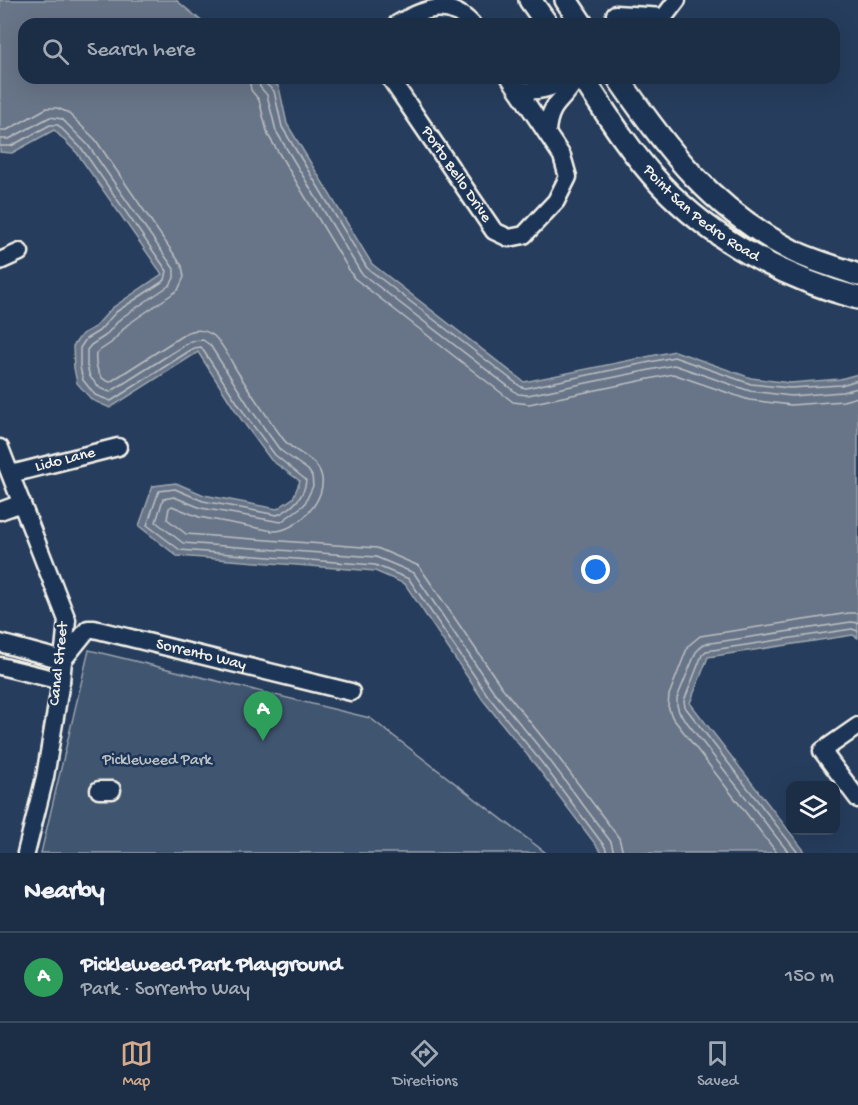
<!DOCTYPE html>
<meta charset="utf-8">
<style>
:root{--surface:#1c2e46;--page:#25364d;--text:#f1f3f6;--muted:#a0a8b3;--line:#3a4a5f;--accent:#d6ab8b}
body{margin:0;font-family:"Gochi Hand",sans-serif;background:var(--page);color:var(--text)}
.controls{position:absolute;right:18px;bottom:18px;display:grid;overflow:hidden;border-radius:12px;box-shadow:0 6px 24px #0002}
.controls button{width:54px;height:54px;display:grid;place-items:center;padding:0;border:0;border-bottom:2px solid var(--line);background:var(--surface);color:var(--text);font:30px sans-serif}
.you{position:absolute;left:596px;top:570px;width:21px;height:21px;margin:-15px;border:4px solid #fff;border-radius:50%;background:#1a73e8;box-shadow:0 0 0 9px #1a73e833}
.badge{display:grid;place-items:center;width:39px;height:39px;border-radius:50%;background:var(--accent);color:#fff;font-size:20px;font-weight:700}
.pin{position:absolute;translate:-50% -50px;filter:drop-shadow(0 2px 3px #0008)}
.pin::after{content:'';position:absolute;top:32px;width:21px;height:18px;background:inherit;clip-path:polygon(0 0,100% 0,50% 100%)}
.list{margin:0;padding:0;list-style:none}
h2{display:flex;justify-content:space-between;align-items:center;height:78px;margin:0;padding:0 24px;font-size:26px}
h2 small{font-size:20px;font-weight:400;color:var(--muted)}
.list li{display:grid;grid-template-columns:39px 1fr auto;gap:18px;align-items:center;box-sizing:border-box;height:90px;padding:0 24px;border-top:2px solid var(--line)}
.list b{display:block;font-size:22px;white-space:nowrap}
.list p{margin:0;font-size:20px;white-space:nowrap;color:var(--muted)}
.list em{font-size:20px;font-style:normal;color:var(--muted)}
.icon{flex:none;width:33px;height:33px;fill:none;stroke:currentColor;stroke-width:2;stroke-linecap:round;stroke-linejoin:round}
.map{position:relative;flex:none;width:858px;height:853px;overflow:hidden}
.search{position:absolute;background:var(--surface);box-shadow:0 6px 24px #0002;left:18px;right:18px;top:18px;height:66px;display:flex;align-items:center;gap:15px;box-sizing:border-box;padding:0 21px;border-radius:18px;color:var(--muted);font-size:22px}
.sheet{height:168px;background:var(--surface)}
nav{display:flex;justify-content:space-around;align-items:center;box-sizing:border-box;height:84px;border-top:2px solid var(--line);background:var(--surface);font-size:16px;color:var(--muted)}
nav a{display:grid;justify-items:center;gap:3px}
nav .on{color:var(--accent)}
.map>svg:first-child{display:block}
</style>
<div class="map">
<svg width="858" height="853" viewBox="0 0 858 853">
<rect width="100%" height="100%" fill="#263d5d"/>
<filter id="ink" filterUnits="userSpaceOnUse"><feTurbulence type="fractalNoise" baseFrequency=".0167" numOctaves="2"/><feDisplacementMap in="SourceGraphic" scale="12" xChannelSelector="R" yChannelSelector="G"/><feConvolveMatrix kernelMatrix="1 2 1 2 8 2 1 2 1" color-interpolation-filters="sRGB"/></filter>
<g filter="url(#ink)">
<polygon fill="#40546f" stroke="#9aa2ac" stroke-width="1.5" points="89,650 370,718 546,853 41,853"/>
<polygon fill="#677588" stroke="#9fa7ae" stroke-width="1.5" points="0,0 176,0 205,24 24,24 24,78 268,78 279,87 287,124 372,264 524,382 675,351 751,378 790,383 840,379 858,374 858,638 853,635 708,657 690,703 806,853 602,853 537,767 483,700 405,584 375,571 177,556 139,526 153,486 176,483 204,495 277,509 293,498 300,481 271,460 241,419 198,352 110,408 92,400 77,383 74,368 73,346 82,334 95,327 112,308 162,274 77,153 54,130 12,153 0,152"/>
<g fill="none" stroke-linecap="round" stroke-linejoin="round">
<g stroke="#bcbfc2" stroke-width="1.5">
<polyline points="249,78 251,90 259,100 268,135 354,278 513,402 529,404 673,374 749,400 791,405 843,401 858,397"/>
<polyline points="258,78 260,87 267,95 276,131 361,273 518,394 528,395 674,365 750,391 791,396 842,392 858,388"/>
<polyline points="265,78 266,84 274,91 282,127 367,268 521,387 526,388 674,357 751,384 790,388 841,385 858,380"/>
<path d="M0,130H7L47,108H57L67,112L95,139L182,266L184,277L178,290L127,325L111,343L96,353C95,364 97,379 110,382L188,332C197,329 207,330 214,336C224,345 230,360 237,371C252,395 268,418 284,440C294,453 316,458 321,474C329,498 297,532 273,531L199,517L172,506L169,508L167,519L186,534L377,548L419,566L501,686L555,753L619,838L623,853"/>
<polyline points="0,139 9,139 50,117 62,119 88,145 174,269 174,278 170,285 121,318 105,336 91,345 87,350 87,366 90,377 100,388 110,392 191,341 203,340 210,345 252,411 280,450 308,470 312,476 313,486 304,505 281,522 201,508 174,497 163,499 156,522 183,543 376,557 414,573 494,692 548,758 611,842 614,853"/>
<path d="M0,146H11L50,125H58L82,149L167,271L165,280L116,312L99,331L86,339L80,348V367L83,380L95,395L111,401L194,348L201,347L246,416L275,455L306,480C305,496 292,509 277,515L203,501L175,489L159,491L147,525L180,550L375,565L409,579L488,696L542,763L605,847L607,853"/>
<polyline points="777,853 672,717 668,706 669,695 688,646 700,636 849,613 858,613"/>
<polyline points="789,853 679,712 677,705 677,698 696,652 704,644 851,622 858,623"/>
<polyline points="798,853 685,707 684,701 702,655 706,651 852,629 858,631"/>
</g>
<g stroke="#f4f1e8" stroke-width="21">
<g id="minor">
<polyline points="615,14 664,17 677,0"/>
<path d="M397,24C426,7 449,0 472,24"/>
<path id="s1" d="M390,78L494,231L509,238L524,235L556,201L568,177L562,156L510,78"/>
<path d="M518,90C541,92 549,89 568,78"/>
<path d="M547,131C550,100 564,103 576,78"/>
<polyline points="0,261 20,252"/>
<polyline points="0,448 67,620 61,681 45,777 26,853"/>
<path id="s2" d="M11,474L118,447"/>
<polyline points="0,511 22,503"/>
<polyline points="0,643 63,660"/>
<path id="s3" d="M63,660L88,629H94L351,692"/>
<polyline points="0,666 61,681"/>
<polyline points="858,726 822,751 858,799"/>
<polyline points="99,790 112,790"/>
</g>
</g>
<g stroke="#f4f1e8" stroke-width="26">
<g id="major">
<polyline points="530,0 547,24"/>
<polyline points="566,0 582,24"/>
<path id="s4" d="M583,78C607,115 631,153 661,185C714,241 784,278 858,298"/>
<path d="M618,78C668,151 712,209 793,251C813,261 837,267 858,275"/>
</g>
</g>
<use href="#minor" stroke="#1d3557" stroke-width="16"/>
<use href="#major" stroke="#1d3557" stroke-width="21"/>
</g>
</g>
<g text-anchor="middle" dominant-baseline="central" stroke-width="5" stroke-linejoin="round" paint-order="stroke">
<g font-size="16" fill="#f4f1e8" stroke="#1d3557">
<text stroke="none"><textPath href="#s1" startOffset="117">Porto Bello Drive</textPath></text>
<text stroke="none"><textPath href="#s4" startOffset="182">Point San Pedro Road</textPath></text>
<text stroke="none"><textPath href="#s2" startOffset="56">Lido Lane</textPath></text>
<text stroke="none"><textPath href="#s3" startOffset="156">Sorrento Way</textPath></text>
<text transform="translate(60 664) rotate(-84)">Canal Street</text>
</g>
<g font-size="16" fill="#bec2c4" stroke="#1d3557">
<text x="157" y="761">Pickleweed Park</text>
</g>
</g>
</svg>
<div class="controls">
<button><svg class="icon" aria-label="layers" viewBox="0 0 24 24"><path d="M12 4l9 5-9 5-9-5zM3 14l9 5 9-5"/></svg></button>
</div>
<div class="you"></div>
<div class="pin badge" style="left:263px;top:741px;background:#2e9e5b">A</div>
<div class="search"><svg class="icon" aria-label="search" viewBox="0 0 24 24"><circle cx="10" cy="10" r="6"/><path d="M15 15l6 6"/></svg>Search here</div>
</div>
<section class="sheet">
<h2>Nearby<small></small></h2>
<ul class="list">
<li><span class="badge" style="background:#2e9e5b">A</span><div><b>Pickleweed Park Playground</b><p>Park · Sorrento Way</p></div><em>150 m</em></li>
</ul>
</section>
<nav>
<a class="on"><svg class="icon" aria-label="map" viewBox="0 0 24 24"><path d="M3 6l6-2 6 2 6-2v14l-6 2-6-2-6 2zM9 4v14M15 6v14"/></svg>Map</a>
<a><svg class="icon" aria-label="directions" viewBox="0 0 24 24"><path d="M12 3l9 9-9 9-9-9zM9 14v-3h6M13 9l2 2-2 2"/></svg>Directions</a>
<a><svg class="icon" aria-label="saved" viewBox="0 0 24 24"><path d="M7 4h10v16l-5-4-5 4z"/></svg>Saved</a>
</nav>
